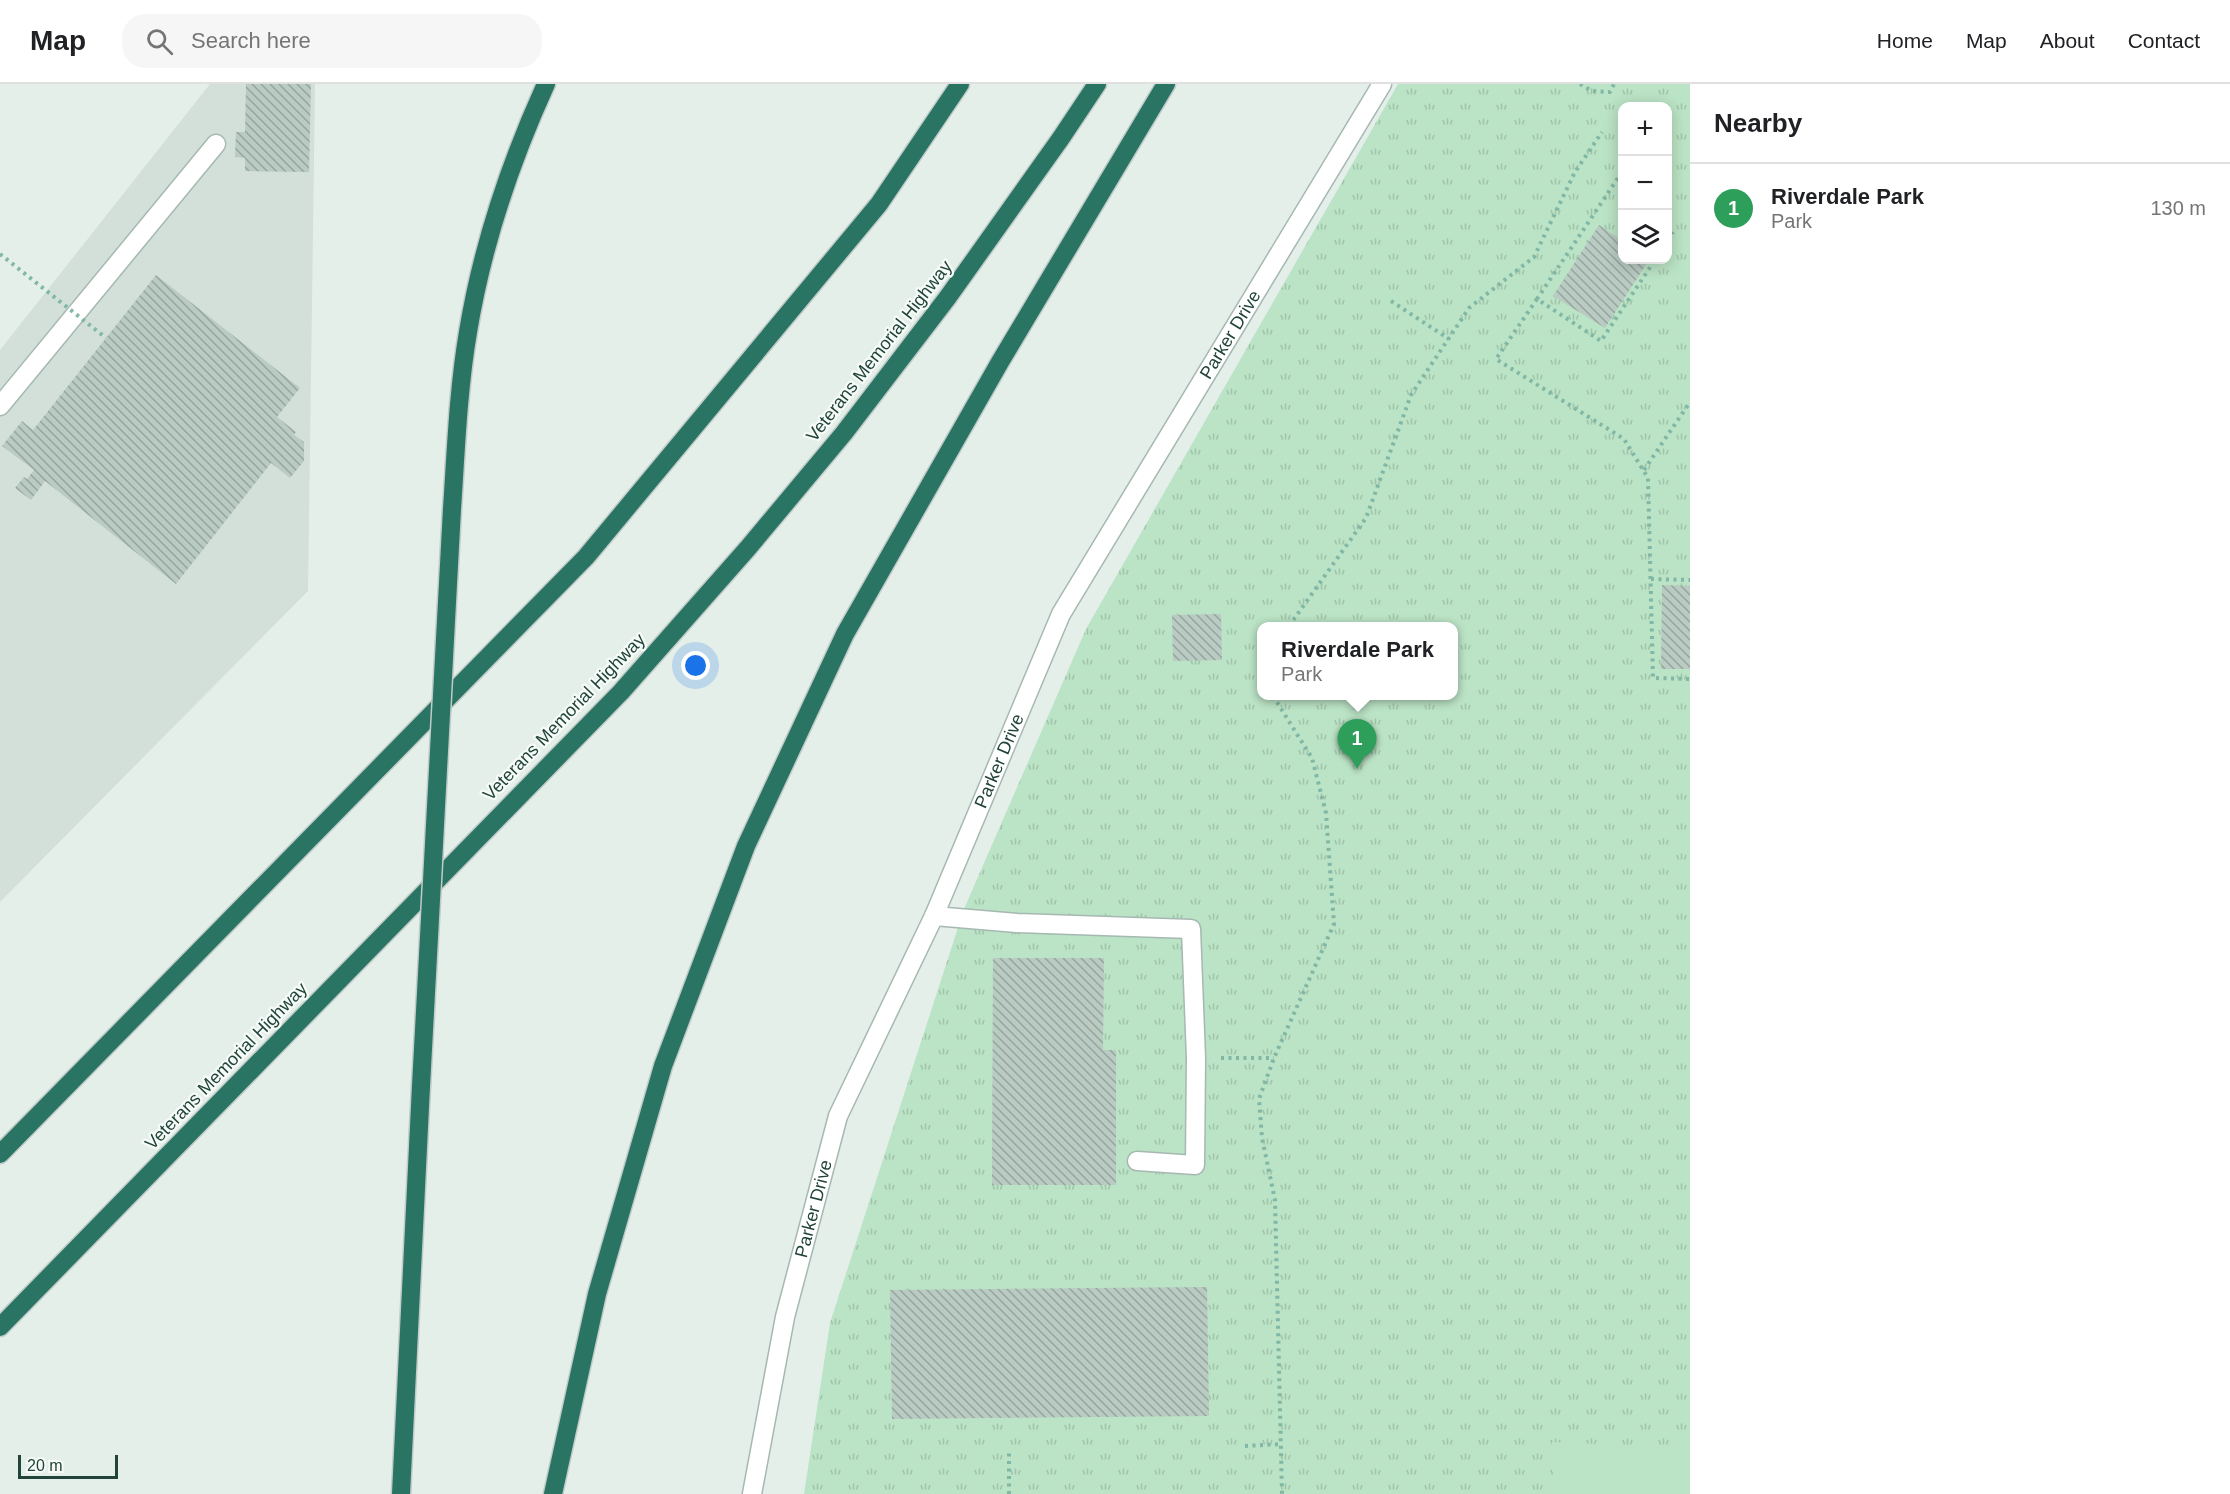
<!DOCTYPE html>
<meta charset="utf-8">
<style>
:root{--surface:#fff;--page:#f6f6f6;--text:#202124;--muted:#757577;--line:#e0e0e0;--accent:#111827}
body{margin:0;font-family:Helvetica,sans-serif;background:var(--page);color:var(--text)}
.controls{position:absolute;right:18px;top:18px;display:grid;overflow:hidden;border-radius:12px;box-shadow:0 3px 15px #0003}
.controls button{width:54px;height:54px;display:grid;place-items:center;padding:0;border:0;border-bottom:2px solid var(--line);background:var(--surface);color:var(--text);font:30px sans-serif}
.scale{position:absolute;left:18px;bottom:15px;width:100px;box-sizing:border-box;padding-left:6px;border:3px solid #21443a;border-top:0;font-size:16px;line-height:21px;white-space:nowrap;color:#21443a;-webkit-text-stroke:4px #f6fbf8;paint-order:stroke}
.you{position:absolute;left:696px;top:582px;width:21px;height:21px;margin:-15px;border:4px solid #fff;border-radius:50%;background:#1a73e8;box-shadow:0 0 0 9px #1a73e833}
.badge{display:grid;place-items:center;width:39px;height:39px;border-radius:50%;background:var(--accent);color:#fff;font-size:20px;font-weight:700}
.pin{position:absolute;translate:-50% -50px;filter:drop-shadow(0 2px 3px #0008)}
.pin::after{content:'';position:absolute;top:32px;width:21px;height:18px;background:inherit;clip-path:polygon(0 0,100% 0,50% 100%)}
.popup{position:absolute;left:1257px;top:538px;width:201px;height:78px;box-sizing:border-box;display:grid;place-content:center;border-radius:12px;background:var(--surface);filter:drop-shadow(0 2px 4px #0005);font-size:20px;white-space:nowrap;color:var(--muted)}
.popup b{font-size:22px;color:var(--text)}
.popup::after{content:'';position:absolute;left:50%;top:100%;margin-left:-12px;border:12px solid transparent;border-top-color:var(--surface)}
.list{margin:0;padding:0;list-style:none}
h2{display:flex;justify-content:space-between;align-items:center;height:78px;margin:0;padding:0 24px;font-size:26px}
h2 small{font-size:20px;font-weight:400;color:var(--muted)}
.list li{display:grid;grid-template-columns:39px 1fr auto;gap:18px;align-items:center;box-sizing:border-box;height:90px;padding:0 24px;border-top:2px solid var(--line)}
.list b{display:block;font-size:22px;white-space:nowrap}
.list p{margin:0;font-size:20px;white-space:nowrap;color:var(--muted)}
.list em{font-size:20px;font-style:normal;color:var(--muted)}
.icon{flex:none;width:33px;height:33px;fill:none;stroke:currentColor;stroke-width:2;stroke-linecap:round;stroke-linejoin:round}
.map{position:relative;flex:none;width:1690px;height:1410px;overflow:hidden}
header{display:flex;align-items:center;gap:36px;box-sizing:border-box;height:84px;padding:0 30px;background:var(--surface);border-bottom:2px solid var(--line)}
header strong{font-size:28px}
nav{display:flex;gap:33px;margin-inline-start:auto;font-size:21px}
.search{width:420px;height:54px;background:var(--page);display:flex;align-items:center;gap:15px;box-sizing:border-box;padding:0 21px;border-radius:24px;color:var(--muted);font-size:22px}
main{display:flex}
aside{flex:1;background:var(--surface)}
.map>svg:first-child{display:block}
</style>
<header>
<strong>Map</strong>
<div class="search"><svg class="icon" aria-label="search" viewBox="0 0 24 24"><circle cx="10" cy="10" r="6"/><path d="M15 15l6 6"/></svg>Search here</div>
<nav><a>Home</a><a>Map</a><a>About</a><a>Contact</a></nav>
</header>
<main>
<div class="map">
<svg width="1690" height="1410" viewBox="0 0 1690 1410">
<defs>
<pattern id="grass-tufts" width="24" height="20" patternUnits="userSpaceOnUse" patternTransform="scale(1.5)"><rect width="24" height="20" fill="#bbe3c5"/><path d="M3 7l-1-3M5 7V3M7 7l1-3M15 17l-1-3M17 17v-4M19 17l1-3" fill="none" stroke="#a0c4aa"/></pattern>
<pattern id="building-back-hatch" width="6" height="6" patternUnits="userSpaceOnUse" patternTransform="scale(1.5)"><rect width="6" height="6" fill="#b9cbc3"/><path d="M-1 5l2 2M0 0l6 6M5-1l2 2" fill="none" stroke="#96a69f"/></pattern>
</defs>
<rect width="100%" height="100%" fill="#e4efea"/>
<polygon fill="#d2e0d9" points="210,0 315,0 308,507 0,818 0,266"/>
<path fill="url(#grass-tufts)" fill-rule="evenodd" d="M1398,0H1690V1410H804L830,1239L964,825L1086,545ZM1622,22H1668V176H1622ZM1261,542H1453V612H1261Z"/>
<polygon fill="#bbe3c5" points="1552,1358 1690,1364 1690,1410 1554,1410"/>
<g fill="url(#building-back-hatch)">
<polygon points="246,0 311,0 309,88 245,87 245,74 235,73 236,48 245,48"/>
<polygon points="1599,141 1622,156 1622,176 1649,176 1605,244 1553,212"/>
<polygon points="156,191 300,304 277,333 296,348 294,351 304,358 304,377 290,394 271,379 176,500 45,397 31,416 15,404 24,393 27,395 34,386 2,362 22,337 33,346"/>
<polygon points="1662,501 1690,502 1690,585 1661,585"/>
<polygon points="1221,530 1222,576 1173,577 1172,531"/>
<polygon points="993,874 1104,874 1103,966 1116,966 1116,1101 992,1101"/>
<polygon points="1207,1203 1209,1332 892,1335 890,1206"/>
</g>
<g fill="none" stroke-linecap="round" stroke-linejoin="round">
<g stroke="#a6b8b2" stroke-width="21">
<g id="minor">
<polyline points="0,322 216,60"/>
<polyline points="934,832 1017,839 1191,845 1196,974 1195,1081 1137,1077"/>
<path id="s1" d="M752,1410L785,1233L838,1032L934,832L1061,530L1382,0"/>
</g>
</g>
<g stroke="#c1cbc8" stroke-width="21">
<g id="highway">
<path d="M452,425C456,366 458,307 468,248C482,163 510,79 546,0"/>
<polyline points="0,1070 586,473 879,120 960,0"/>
<polyline points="0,1243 621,608 748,464 844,349 948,213 1061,54 1097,0"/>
<polyline points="401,1410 421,1002"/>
<polyline points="553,1410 597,1210 663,982 746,762 845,550 1000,278 1166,0"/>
</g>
</g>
<g stroke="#81b7a5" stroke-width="4" stroke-dasharray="3 4.5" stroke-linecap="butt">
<polyline points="1580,0 1592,7 1610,8 1614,0"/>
<polyline points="1622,88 1537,215 1601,257 1655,176"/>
<polyline points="1668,156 1673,148"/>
<polyline points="1537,215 1496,275 1624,355 1648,394 1653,594 1690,595"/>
<polyline points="1391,217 1449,255"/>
<polyline points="1644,386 1690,318"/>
<polyline points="1651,495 1690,496"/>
<polyline points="1289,542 1366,434 1411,311 1469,224 1534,173 1575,88 1602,48"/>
<polyline points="1273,612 1312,674 1326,729 1334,840 1274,974 1259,1015 1262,1054 1275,1116 1282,1410"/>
<polyline points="1221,974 1274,974"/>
<polyline points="1245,1362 1282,1360"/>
<polyline points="1009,1410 1009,1365"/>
</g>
<use href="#minor" stroke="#fff" stroke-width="18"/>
<use href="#highway" stroke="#297463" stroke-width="18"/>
<g stroke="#c1cbc8" stroke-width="21" stroke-linecap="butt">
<polyline id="highway-bridge" points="421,1002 452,425"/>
</g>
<polyline stroke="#81b7a5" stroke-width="4" stroke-dasharray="3 4.5" stroke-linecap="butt" points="0,170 106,254"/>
<use href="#highway-bridge" stroke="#297463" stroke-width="18"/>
</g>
<g text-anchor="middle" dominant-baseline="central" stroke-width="4.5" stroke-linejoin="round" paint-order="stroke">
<g font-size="18" fill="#21443a" stroke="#f6fbf8">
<text stroke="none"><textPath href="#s1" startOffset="1264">Parker Drive</textPath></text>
<text transform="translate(879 267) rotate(-52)">Veterans Memorial Highway</text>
<text transform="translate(564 633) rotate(-46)">Veterans Memorial Highway</text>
<text stroke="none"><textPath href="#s1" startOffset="778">Parker Drive</textPath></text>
<text transform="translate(226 982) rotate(-46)">Veterans Memorial Highway</text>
<text stroke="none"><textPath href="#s1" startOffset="292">Parker Drive</textPath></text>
</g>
</g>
</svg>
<div class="controls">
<button>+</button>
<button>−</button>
<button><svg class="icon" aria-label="layers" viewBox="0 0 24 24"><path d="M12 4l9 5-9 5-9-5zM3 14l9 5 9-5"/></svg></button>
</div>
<div class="scale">20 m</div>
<div class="you"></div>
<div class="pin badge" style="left:1357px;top:685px;background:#2e9e5b">1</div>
<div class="popup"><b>Riverdale Park</b>Park</div>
</div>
<aside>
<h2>Nearby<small></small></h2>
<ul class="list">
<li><span class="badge" style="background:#2e9e5b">1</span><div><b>Riverdale Park</b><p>Park</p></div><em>130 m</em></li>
</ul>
</aside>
</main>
